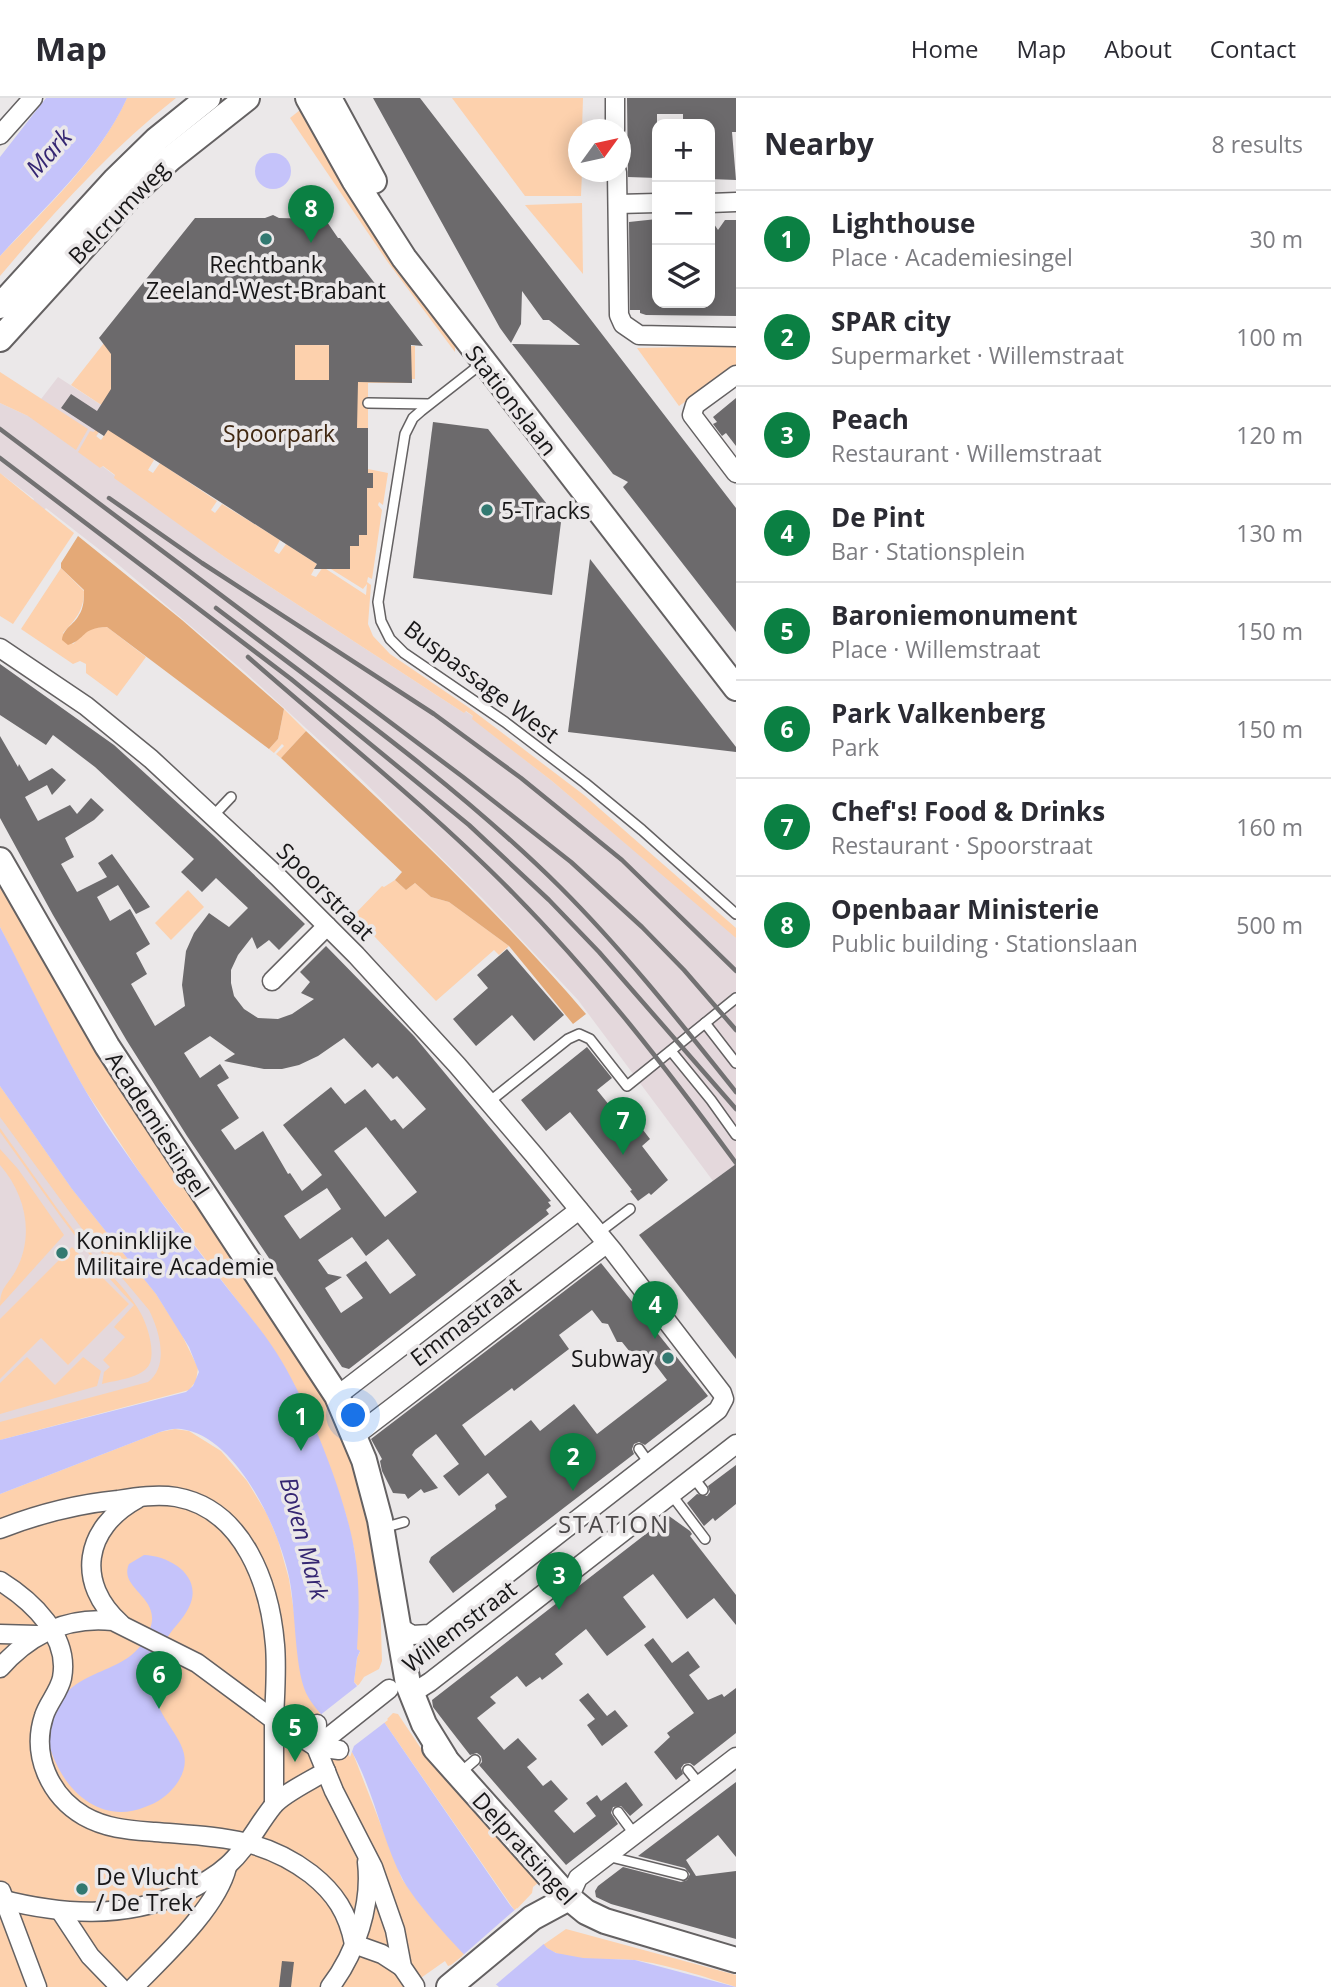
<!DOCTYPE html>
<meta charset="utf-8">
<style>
:root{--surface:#fff;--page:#f2f2f3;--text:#2b2b33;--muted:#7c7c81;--line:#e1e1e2;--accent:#0b8043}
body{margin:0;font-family:"Open Sans",sans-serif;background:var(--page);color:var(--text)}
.controls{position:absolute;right:21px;top:21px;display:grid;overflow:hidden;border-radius:14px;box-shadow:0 4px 18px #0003}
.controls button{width:63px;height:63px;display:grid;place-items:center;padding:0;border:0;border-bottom:2px solid var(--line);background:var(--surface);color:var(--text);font:35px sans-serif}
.compass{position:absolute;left:568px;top:21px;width:63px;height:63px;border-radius:50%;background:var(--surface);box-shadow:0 4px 18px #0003;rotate:57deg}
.you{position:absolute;left:354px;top:1318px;width:24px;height:24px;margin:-18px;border:5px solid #fff;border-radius:50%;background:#1a73e8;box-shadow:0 0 0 10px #1a73e833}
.badge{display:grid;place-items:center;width:46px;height:46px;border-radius:50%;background:var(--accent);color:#fff;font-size:23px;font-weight:700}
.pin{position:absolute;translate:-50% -58px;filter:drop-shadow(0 2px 4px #0008)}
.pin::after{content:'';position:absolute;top:37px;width:24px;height:21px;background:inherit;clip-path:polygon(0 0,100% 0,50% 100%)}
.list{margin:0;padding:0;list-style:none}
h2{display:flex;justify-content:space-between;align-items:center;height:91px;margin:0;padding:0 28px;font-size:30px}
h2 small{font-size:23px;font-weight:400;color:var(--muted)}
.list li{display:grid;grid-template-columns:46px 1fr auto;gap:21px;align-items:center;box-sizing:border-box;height:98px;padding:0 28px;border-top:2px solid var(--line)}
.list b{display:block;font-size:26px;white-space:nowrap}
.list p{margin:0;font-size:23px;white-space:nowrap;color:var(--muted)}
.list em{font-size:23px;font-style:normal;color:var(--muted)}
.icon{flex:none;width:38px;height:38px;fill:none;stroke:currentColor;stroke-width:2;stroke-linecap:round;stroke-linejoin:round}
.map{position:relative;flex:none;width:736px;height:1889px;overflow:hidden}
header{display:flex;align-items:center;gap:42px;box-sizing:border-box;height:98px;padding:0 35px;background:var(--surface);border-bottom:2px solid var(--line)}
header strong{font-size:33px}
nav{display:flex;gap:38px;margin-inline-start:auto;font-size:24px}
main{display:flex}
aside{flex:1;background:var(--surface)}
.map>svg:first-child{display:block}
</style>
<header>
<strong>Map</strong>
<nav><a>Home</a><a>Map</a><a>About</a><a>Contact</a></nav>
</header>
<main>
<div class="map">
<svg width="736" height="1889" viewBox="0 0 736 1889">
<rect width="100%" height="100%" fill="#ebe8e9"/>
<g fill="#e4d8dc">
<polygon points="58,279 112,314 84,358 101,370 102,368 226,460 464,615 465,613 474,619 473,621 552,683 733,836 736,840 736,1066 713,1083 578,902 483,801 358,678 246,575 114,463 46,410 43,413 32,404 34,401 0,375 0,305 28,318"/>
<polygon points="0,988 72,1091 156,1196 198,1270 0,1342"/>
</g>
<g fill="#fdd1ad" fill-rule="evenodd">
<path d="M127,0H176C110,52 55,113 0,178V158C46,110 99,61 127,0Z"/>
<polygon points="452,0 583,0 582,31 578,32 578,74 582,74 581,98 525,98"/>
<polygon points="305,8 455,244 455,254 387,163 290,20"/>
<polygon points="582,105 583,176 525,107"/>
<path d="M104,245L415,248V281H412V285H368V371L388,375L383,407L379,404L378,407L382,412L372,481L368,479L367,484L371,487L368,526L373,538L390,556L468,609L584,697L736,830V840L552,683L472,621L473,618L466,613L464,615L226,460L114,380L115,377L103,368L100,370L78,354L90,333L94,334L96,330L100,332L96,338L101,342L108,332L112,314L71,287ZM147,356L363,491L367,486L366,497L323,469L316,479L311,477L317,466L286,446L279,456L274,453L280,442L222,406L215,415L211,412L217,403L160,365L153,375L148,372L154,362Z"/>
<polygon points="736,248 736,268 679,308 637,250"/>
<polygon points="0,274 88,331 76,352 28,318 0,305"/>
<polygon points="0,375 74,435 13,526 0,518"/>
<path d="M61,470L84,493C84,512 76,521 63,535L73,546L90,530L107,529L146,559L117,598L86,575V566L80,563L73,566L21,531Z"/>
<polygon points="284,611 306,633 281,660 276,656 284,648 282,646 274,655 269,651 278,641"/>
<polygon points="395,782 406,792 415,785 431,799 449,804 509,848 499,857 494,852 436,903 354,817 382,788 384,789"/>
<path d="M0,790L4,796H6C101,969 214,1132 323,1297C349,1352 370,1410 378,1472C381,1502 381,1533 382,1563L379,1571L364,1579L358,1588L354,1584L357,1560L360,1554L357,1551V1480L355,1455L346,1417L324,1354L263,1236L146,1084L85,992L56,941L0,829Z"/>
<polygon points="188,792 204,809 171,842 155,825"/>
<path d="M0,988L72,1091L156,1196L181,1235L198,1270L196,1283L189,1292L0,1342V1324L148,1284C170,1267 159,1232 149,1212L88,1139L0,1019Z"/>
<path d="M0,1030C30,1072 60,1116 92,1156C108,1175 128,1192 140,1214C147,1226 155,1251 150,1265C144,1280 116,1282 102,1286L104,1274L110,1269L103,1262L125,1239L114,1229L134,1207C83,1155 43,1093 0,1034Z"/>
<path d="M0,1051L18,1071L64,1137L0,1208C0,1190 6,1189 15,1174C35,1138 26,1097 0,1067Z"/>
<polygon points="72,1149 129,1206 68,1267 41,1240 0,1281 0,1221"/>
<polygon points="27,1259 55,1287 83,1259 101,1273 97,1288 0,1316 0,1285"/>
<polygon points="175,1331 189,1333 221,1353 247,1383 267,1416 278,1442 289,1481 306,1594 352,1653 402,1781 420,1806 465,1856 451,1867 448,1868 445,1863 408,1889 0,1889 0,1396 160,1334"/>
<polygon points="393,1615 398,1616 422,1652 536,1782 538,1785 533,1789 532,1795 515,1813 384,1624"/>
<path d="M566,1831L736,1877V1889C706,1879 665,1866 634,1862C606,1859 566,1867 543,1847Z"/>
</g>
<g fill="#e4a977">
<path d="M78,438L182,522L284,611L278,641L269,651L107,529C80,530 87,541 68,547L62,542C63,530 74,527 79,517C84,510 84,500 84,492L61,470V465Z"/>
<path d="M306,633C402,723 500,815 586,916L573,926L509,848L449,804L431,799L415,785L406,792L395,782L402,774L281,660Z"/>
</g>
<g fill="#c5c3fa">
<path d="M46,0H127C99,62 45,108 0,158V59Z"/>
<circle cx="273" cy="73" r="18"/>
<path d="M0,829C37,899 69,972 114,1038C147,1086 182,1133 218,1178C237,1203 259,1228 276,1254C308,1304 346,1398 355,1456C360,1486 359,1520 357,1551L360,1553L357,1560L354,1584L384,1624L510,1807L547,1850L556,1855L583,1860L635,1862L736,1889H499C472,1867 420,1812 403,1782C382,1742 374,1693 352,1654C340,1632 317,1617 306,1595C294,1568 296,1511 289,1479C279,1431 237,1338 181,1331C174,1330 167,1332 160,1334L0,1396V1342L186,1294L193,1288L199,1274L189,1249L156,1196L72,1091L0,988Z"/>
<path d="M144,1457C172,1458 205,1480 188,1511C183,1521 175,1528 169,1537C157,1554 151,1577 155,1597C163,1633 203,1651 175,1688C167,1698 157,1705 145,1709C106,1725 72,1700 56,1665C49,1651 45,1634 51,1619C73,1563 131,1582 150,1531C162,1499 118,1491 129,1466Z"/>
</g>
<g fill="#ebe8e9">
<polygon points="361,1585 388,1622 354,1648 350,1659 319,1618"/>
<polygon points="517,1810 546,1844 493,1889 462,1858"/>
</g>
<g fill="#6c6a6c" fill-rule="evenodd">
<polygon points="373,0 420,0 736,410 736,534 623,389 628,384 613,376 512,246 580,247 549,222 543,222 522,193 521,226 511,245 500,230"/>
<polygon points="627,0 736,0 736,34 732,34 736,82 710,81 710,26 683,26 683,16 657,16 657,80 628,79"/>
<path d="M273,117L279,120L325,121L338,140H340L423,248L411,247L412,285L358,284L357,330H368V375H373V390H367V437H359V448H350V471H314L317,466L108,332L104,338L61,310L71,296L97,313L111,291V256L99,240L195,120H265ZM295,247H329V282H295Z"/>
<polygon points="710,120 718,132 725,122 736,122 736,218 646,217 640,215 640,212 630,212 629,124 657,121 657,205 710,205"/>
<polygon points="736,300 736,348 726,335 722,338 713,326 717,324 713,319"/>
<polygon points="433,324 488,331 561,424 552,497 413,480"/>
<polygon points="590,461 736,649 736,654 568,634"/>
<path d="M0,566L114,647L214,738L305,826L279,852L269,842L257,851L252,839L238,857L231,872V885L234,898L244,911L258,920L278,921L292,916L314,901L301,895L310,884L300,874L326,848L414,938L551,1103L548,1104L551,1108L546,1112L549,1116L349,1271L342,1269L187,1038L127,943L53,817L0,720V638L18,669L19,666L29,683L52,670L66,682L52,697L47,687L25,699L38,723L70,707L77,716L91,700L104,712L94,722L65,740L74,759L61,766L77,794L107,779L98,765L112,756L150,809L136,816L118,787L97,799L110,823L130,811L150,846L136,855L147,876L131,886L155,928L185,908L182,887L186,853L194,835L209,815L229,829L248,810L216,780L202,794L181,774L194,761L95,669L53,637L46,647L0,617ZM210,938L235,956L224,963L264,971H282L299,967L318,958L344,940L372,970L378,965L393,981L397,978L426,1011L403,1031L395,1021L391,1023L365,991L345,1006L331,989L283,1027L322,1077L302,1093L290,1075L288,1076L263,1033L235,1052L221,1032L239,1020L217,987L229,980L220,966L200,980L184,955ZM366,1029L417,1094L385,1119L334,1053ZM327,1090L341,1111L300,1141L284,1118ZM352,1139L366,1158L388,1141L416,1177L390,1196L366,1163L346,1177L363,1200L341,1215L325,1190L342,1179L328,1176L318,1162Z"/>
<polygon points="507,851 564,917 534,943 512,917 476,948 453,921 488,890 477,877"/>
<polygon points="587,949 612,980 597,992 631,1034 640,1028 650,1041 642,1048 668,1082 651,1097 649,1095 638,1103 630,1093 632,1092 570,1014 546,1033 521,1002"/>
<polygon points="736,1066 736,1261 639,1137"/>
<path d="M601,1165L708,1298L645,1347L639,1344L634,1346L632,1351L634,1356L453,1495L429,1464L431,1459L496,1411L495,1407L507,1399L488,1375L459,1398L443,1378L459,1366L436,1336L415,1352L412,1357L438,1390L424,1395L421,1391L408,1401L405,1396L393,1395L382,1373L380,1363L382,1361L371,1341ZM592,1212L602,1225L608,1226L617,1244H622L642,1269L651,1261L667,1282L597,1336L574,1306L540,1333L531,1322L485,1358L462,1327L512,1290L514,1293L569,1251L559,1237Z"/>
<polygon points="736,1367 736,1406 715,1423 713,1420 704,1428 687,1405 697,1396 707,1398 710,1394 708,1388"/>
<polygon points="669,1418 690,1433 692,1436 690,1438 736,1497 736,1527 714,1500 687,1521 653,1476 623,1499 646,1529 607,1558 586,1531 555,1556 563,1566 542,1582 540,1579 526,1589 517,1578 490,1599 496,1605 477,1620 504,1652 518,1640 537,1661 527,1669 543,1688 551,1682 568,1701 554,1713 574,1735 596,1718 586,1705 597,1697 601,1703 626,1684 643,1707 630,1718 621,1708 613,1709 611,1715 618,1726 566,1767 479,1667 482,1664 481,1658 477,1655 470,1657 449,1630 433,1609 432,1602"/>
<polygon points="653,1540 672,1565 688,1553 700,1569 689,1577 708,1602 722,1596 724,1599 736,1590 736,1635 694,1668 690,1665 684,1666 681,1670 683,1676 676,1682 654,1654 670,1639 667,1635 694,1615 644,1547"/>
<polygon points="588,1595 607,1618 615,1612 628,1628 602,1648 587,1627 595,1621 579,1602"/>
<polygon points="736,1684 736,1759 718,1737 686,1762 696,1778 736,1773 736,1841 611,1806 596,1799 595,1793 598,1788 623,1769 681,1784 687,1782 690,1776 685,1770 638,1758"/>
<polygon points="282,1863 294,1864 291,1889 279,1889"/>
</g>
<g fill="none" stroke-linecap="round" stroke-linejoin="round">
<g stroke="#646162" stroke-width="12">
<g id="lane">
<polyline points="481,266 421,313 413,320 405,336 378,504 381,523 390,541 404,555 505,624 585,685 642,732 736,816"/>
<polyline points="368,305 429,306"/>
<polyline points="213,718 231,699"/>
<polyline points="705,925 736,965"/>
<polyline points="671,953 711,1002 736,1037"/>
<polyline points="489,1004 568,941 579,936 590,941 627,988 736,900"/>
<polyline points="597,1136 630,1111"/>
<polyline points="639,1351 649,1365"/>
<polyline points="693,1379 703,1392"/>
<polyline points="671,1396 705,1441"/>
<polyline points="383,1430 404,1424"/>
<polyline points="688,1672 700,1687"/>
<polyline points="460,1675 475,1662"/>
<polyline points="618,1714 635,1737"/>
<polyline points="607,1758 683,1777"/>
</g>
</g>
<g stroke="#646162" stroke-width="21">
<g id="street">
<polyline points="615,0 615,32"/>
<polyline points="0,37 33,0"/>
<polyline points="617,74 619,217 623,226 639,237 736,239"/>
<polyline points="710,105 736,104"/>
<polyline points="618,106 657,105"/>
<polyline points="736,277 695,307 692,317 736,375"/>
<polyline points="0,550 86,608 151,661 278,779 356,857 457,967 534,1057 613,1153 722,1295 724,1301 718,1312 430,1536 412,1537 399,1529"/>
<polyline points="272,883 327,828"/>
<polyline points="337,1298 579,1112"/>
<polyline points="355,1338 606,1146"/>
<path d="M0,1431C38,1416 77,1406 118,1402C137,1399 157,1396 176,1399C244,1411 270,1487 275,1547C277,1571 275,1596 274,1621C274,1649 274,1678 274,1706"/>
<path d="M0,1483C32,1503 70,1538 62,1580C59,1594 48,1605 44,1618C31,1657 50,1698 84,1718C107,1731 130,1732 155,1734C214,1739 261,1738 311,1776C335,1795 348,1815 354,1846L382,1856L402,1869"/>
<path d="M121,1526C75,1485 84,1430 137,1401"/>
<polyline points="0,1536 37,1537"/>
<path d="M0,1570C29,1537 67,1518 113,1523L197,1565L274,1622L316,1649L339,1652"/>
<polyline points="411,1596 430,1584 736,1346"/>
<polyline points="317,1626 316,1649 334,1693 373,1769 395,1832 402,1869 415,1888"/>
<polyline points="316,1649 389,1591"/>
<polyline points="1,1793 37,1889"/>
<polyline points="569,1800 578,1780 736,1659"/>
<path d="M0,1801C62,1817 123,1821 183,1795C198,1788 215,1779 228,1767C247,1750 257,1728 273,1708C282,1696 312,1682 326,1673"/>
<polyline points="61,1814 90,1858 120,1889"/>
<path d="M134,1889C164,1858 217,1810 227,1769"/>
<path d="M330,1889C356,1855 372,1807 367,1764"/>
</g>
</g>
<g stroke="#646162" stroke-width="28">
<g id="secondary">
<polyline points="308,0 354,82 404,160 736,590"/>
<polyline points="329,0 374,83"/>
<polyline points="0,208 115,82 156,42 208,0"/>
<polyline points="0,241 131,97 171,60 247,0"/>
<polyline points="0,762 107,948 337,1298 364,1362 380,1422 408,1586 424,1626 445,1660"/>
<polyline points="435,1650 569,1800 586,1814 605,1823 736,1862"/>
<polyline points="449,1889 532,1820 569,1800"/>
</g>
</g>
<use href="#lane" stroke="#fff" stroke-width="9"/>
<use href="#street" stroke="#fff" stroke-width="18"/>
<use href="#secondary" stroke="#fff" stroke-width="24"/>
<g stroke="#727172" stroke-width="4.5">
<polyline points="0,331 463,679 571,764 642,829 684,872 736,932"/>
<polyline points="0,360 291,581 469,727 549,802 599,854 736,1011"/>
<polyline points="109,400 202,465 434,616 521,680 622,762 736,873"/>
<path d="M216,510C333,599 455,685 560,789C624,853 680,924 736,994"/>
<path d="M248,559C337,637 430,711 513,795C596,879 667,971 736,1065"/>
</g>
</g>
<g fill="#327971" stroke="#ebe8e9" stroke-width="2.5">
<circle cx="266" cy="141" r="7"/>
<circle cx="487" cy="412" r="7"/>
<circle cx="62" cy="1155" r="7"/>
<circle cx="668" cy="1260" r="7"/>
<circle cx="82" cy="1791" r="7"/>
</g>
<g text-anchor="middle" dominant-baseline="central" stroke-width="7" stroke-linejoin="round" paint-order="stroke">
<g font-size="23" fill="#181718" stroke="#ebe8e9">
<text transform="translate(118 114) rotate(-46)">Belcrumweg</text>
<text transform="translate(512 302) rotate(52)">Stationslaan</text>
<text transform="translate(482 583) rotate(37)">Buspassage West</text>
<text transform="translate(326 793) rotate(45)">Spoorstraat</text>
<text transform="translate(158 1026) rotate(57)">Academiesingel</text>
<text transform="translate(465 1223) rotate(-37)">Emmastraat</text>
<text transform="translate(459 1528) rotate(-37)">Willemstraat</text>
<text transform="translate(525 1750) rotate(48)">Delpratsingel</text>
</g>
<g font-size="23" fill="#181718" stroke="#ebe8e9" text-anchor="start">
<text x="266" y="166" text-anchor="middle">Rechtbank<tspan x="266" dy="26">Zeeland-West-Brabant</tspan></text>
<text x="501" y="412">5-Tracks</text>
<text x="76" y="1142">Koninklijke<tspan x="76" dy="26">Militaire Academie</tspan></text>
<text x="654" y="1260" text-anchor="end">Subway</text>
<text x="96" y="1778">De Vlucht<tspan x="96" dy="26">/ De Trek</tspan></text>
</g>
<g font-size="23" fill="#402812" stroke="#ebe8e9">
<text x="279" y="335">Spoorpark</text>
</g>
<g font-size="24" font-style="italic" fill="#352672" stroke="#ebe8e9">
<text transform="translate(48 54) rotate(-48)">Mark</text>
<text transform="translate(305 1440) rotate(75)">Boven Mark</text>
</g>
<g font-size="24" letter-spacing="2" fill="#4d4a4b" stroke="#ebe8e9">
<text x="614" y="1425">STATION</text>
</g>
</g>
</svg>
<div class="controls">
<button>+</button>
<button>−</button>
<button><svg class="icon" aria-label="layers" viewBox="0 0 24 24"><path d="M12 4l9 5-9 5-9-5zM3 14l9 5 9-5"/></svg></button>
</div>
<svg class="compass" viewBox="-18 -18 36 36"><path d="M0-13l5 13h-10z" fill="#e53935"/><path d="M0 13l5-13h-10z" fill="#7c7c81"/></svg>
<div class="you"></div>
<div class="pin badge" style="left:301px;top:1353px">1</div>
<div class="pin badge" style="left:573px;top:1393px">2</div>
<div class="pin badge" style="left:559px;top:1512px">3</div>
<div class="pin badge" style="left:655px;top:1241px">4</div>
<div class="pin badge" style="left:295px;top:1664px">5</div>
<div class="pin badge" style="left:159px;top:1611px">6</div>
<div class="pin badge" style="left:623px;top:1057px">7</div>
<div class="pin badge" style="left:311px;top:145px">8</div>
</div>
<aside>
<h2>Nearby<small>8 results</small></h2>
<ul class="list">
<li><span class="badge">1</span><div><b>Lighthouse</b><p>Place · Academiesingel</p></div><em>30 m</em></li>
<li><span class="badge">2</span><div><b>SPAR city</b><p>Supermarket · Willemstraat</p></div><em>100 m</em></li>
<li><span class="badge">3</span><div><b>Peach</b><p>Restaurant · Willemstraat</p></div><em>120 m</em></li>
<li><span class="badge">4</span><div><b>De Pint</b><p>Bar · Stationsplein</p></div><em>130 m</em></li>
<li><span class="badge">5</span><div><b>Baroniemonument</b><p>Place · Willemstraat</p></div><em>150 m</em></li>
<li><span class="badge">6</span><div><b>Park Valkenberg</b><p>Park</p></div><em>150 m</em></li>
<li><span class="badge">7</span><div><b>Chef's! Food &amp; Drinks</b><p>Restaurant · Spoorstraat</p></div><em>160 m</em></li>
<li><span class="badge">8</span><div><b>Openbaar Ministerie</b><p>Public building · Stationslaan</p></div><em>500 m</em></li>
</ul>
</aside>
</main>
